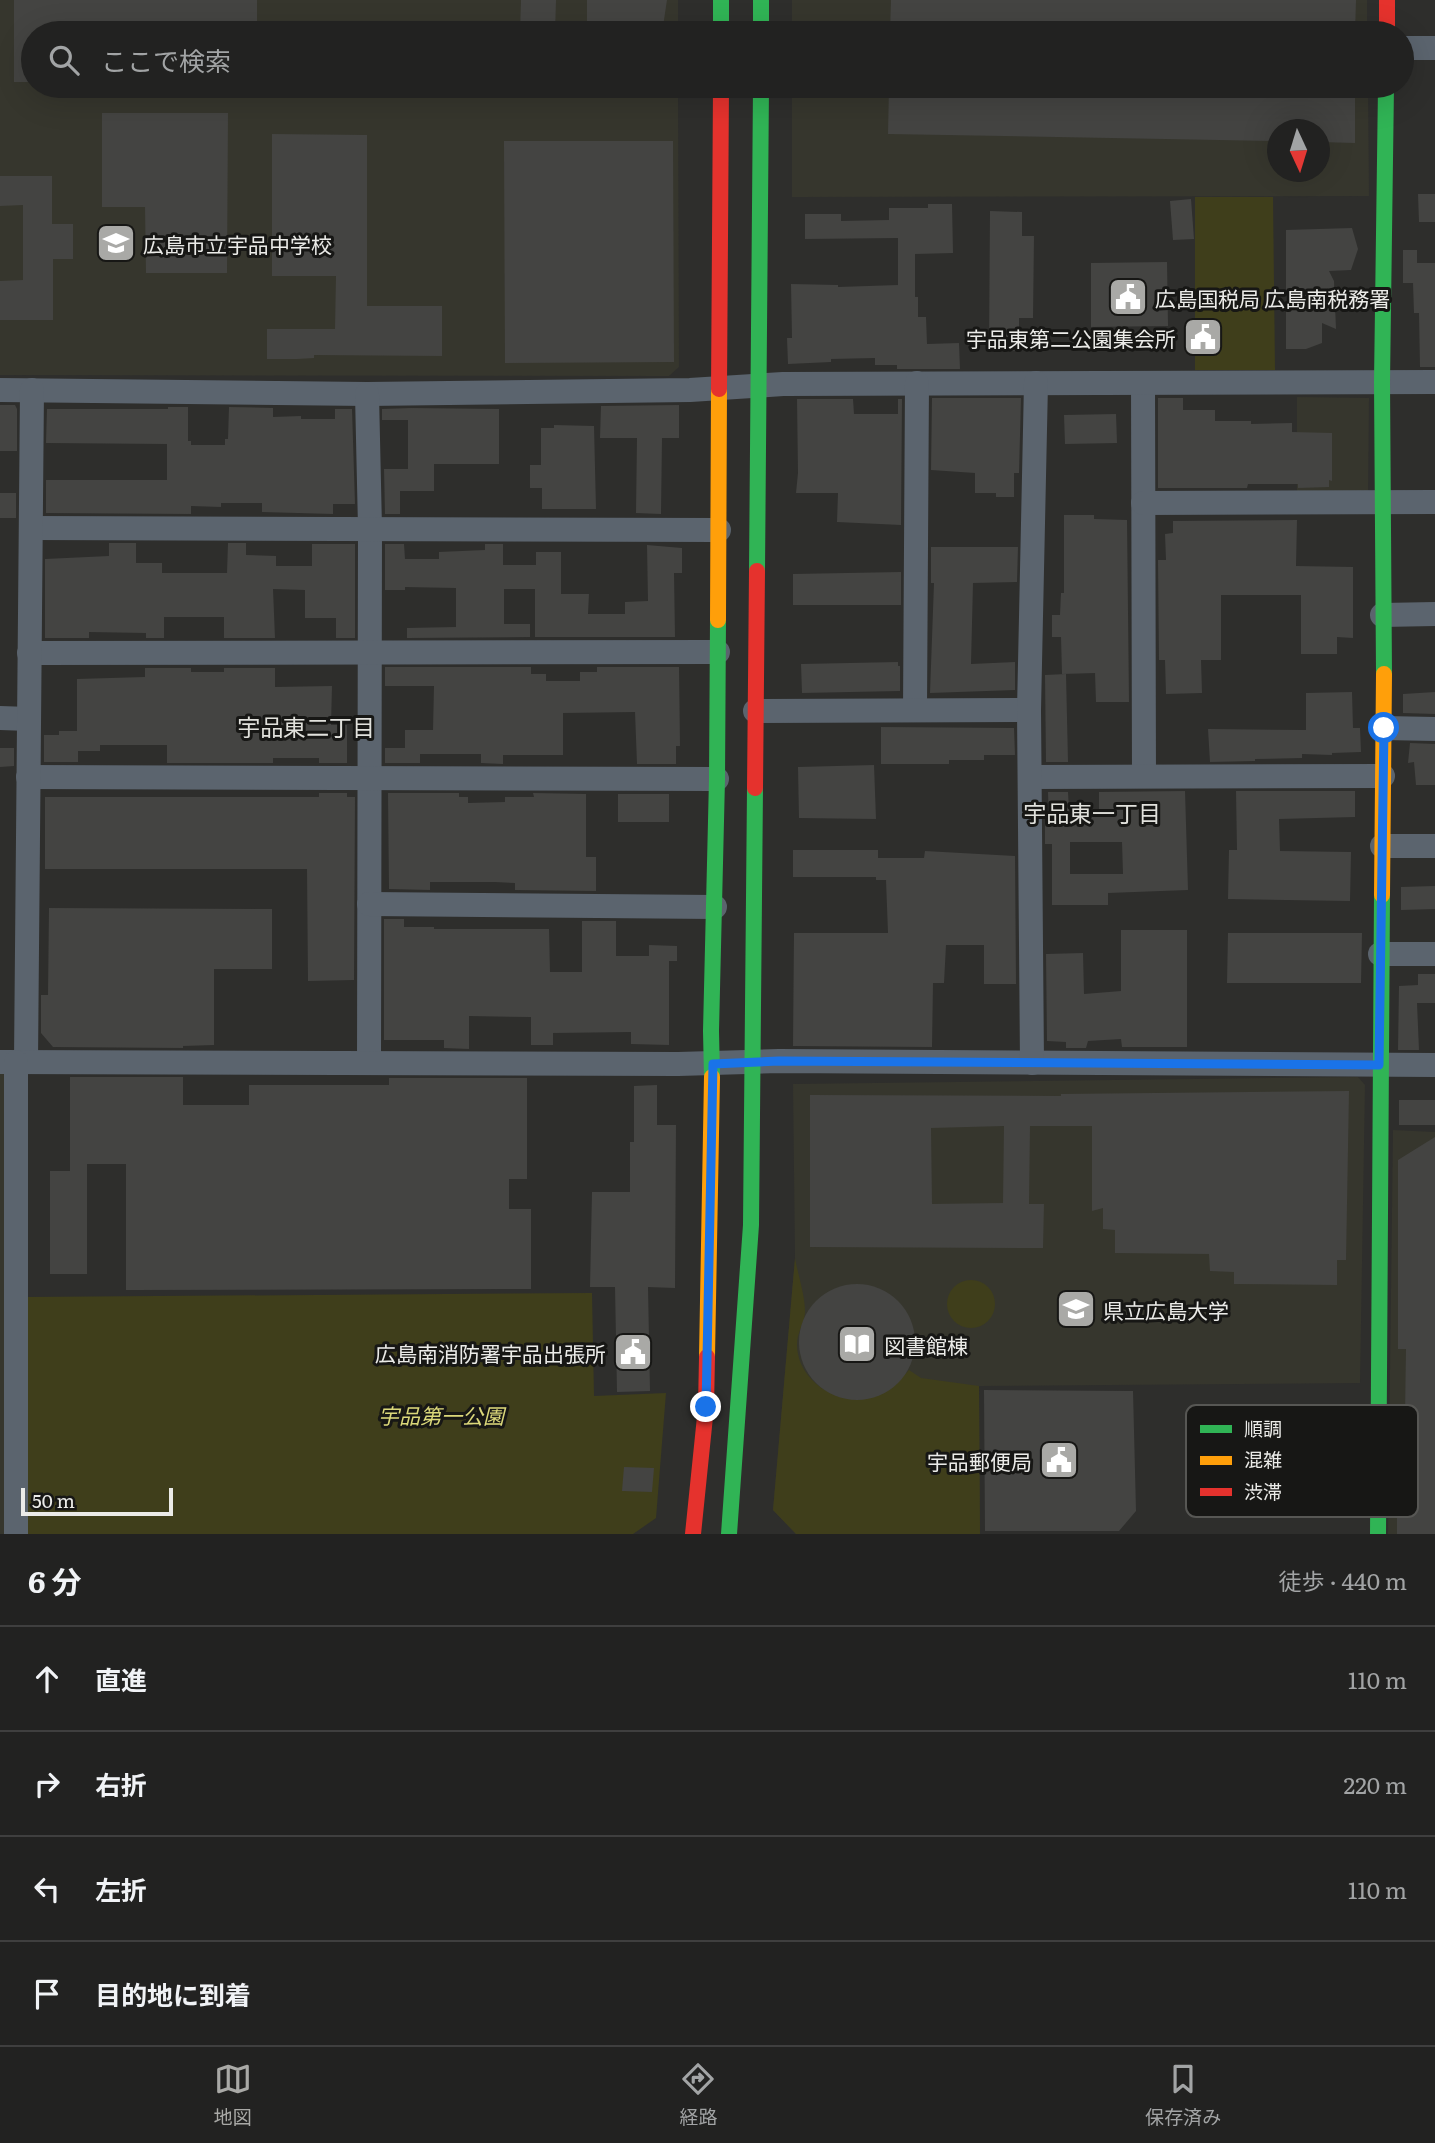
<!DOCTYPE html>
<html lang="ja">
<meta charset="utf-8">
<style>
:root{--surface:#222221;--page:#2a2a2a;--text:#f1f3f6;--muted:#a2a4a5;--line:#3f3f3f;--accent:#a9a9a6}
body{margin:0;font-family:Literata,"Noto Sans JP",serif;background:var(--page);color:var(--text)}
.compass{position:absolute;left:1267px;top:119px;width:63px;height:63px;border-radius:50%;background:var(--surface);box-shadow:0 7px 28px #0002;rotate:176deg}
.scale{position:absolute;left:21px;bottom:18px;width:152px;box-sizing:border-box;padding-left:7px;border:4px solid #ebebe8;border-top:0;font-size:19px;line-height:24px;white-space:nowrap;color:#ebebe8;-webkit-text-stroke:5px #171715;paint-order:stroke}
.stop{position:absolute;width:21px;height:21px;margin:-16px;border:5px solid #1a73e8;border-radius:50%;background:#fff}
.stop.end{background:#1a73e8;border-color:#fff;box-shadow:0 2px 7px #0008}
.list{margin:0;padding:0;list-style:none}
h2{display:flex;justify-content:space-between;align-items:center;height:91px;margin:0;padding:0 28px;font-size:30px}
h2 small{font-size:23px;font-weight:400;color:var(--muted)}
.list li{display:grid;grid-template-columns:46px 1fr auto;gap:21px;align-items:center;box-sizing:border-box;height:105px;padding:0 28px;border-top:2px solid var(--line)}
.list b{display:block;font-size:26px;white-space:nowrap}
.list em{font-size:23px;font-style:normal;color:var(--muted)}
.icon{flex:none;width:38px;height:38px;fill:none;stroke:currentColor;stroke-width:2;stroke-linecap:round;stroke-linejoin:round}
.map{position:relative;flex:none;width:1435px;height:1534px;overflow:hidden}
.search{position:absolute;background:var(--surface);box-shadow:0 7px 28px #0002;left:21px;right:21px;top:21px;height:77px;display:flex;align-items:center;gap:18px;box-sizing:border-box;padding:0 24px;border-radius:38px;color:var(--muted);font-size:26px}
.sheet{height:511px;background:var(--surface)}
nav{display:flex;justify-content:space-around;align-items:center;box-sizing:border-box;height:98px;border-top:2px solid var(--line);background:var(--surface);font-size:19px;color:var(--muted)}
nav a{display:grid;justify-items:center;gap:4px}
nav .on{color:var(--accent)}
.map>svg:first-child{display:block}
</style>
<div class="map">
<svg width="1435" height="1534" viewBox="0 0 1435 1534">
<rect width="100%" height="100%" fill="#2e2e2c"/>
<g fill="#36362d" fill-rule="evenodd">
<polygon points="0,0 678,0 678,33 33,33 33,86 678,86 679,367 669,376 0,375"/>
<rect x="792" y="0" width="575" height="33"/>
<path d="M792,86H1368L1369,196L792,197ZM1278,130H1320V172H1278Z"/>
<polygon points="1297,397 1369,398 1368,498 1297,498"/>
<polygon points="0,1074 6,1074 5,1534 0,1534"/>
<polygon points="1358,1077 1365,1085 1360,1383 979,1386 980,1534 796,1534 773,1510 795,1258 793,1084"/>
<polygon points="1393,1130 1435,1132 1435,1534 1388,1534"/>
</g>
<g fill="#3f3e1b">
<polygon points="1195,197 1273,197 1275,370 1195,370"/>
<path d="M795,1258C798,1275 805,1295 805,1312C804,1328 794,1333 798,1354C804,1386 845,1408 875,1396C889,1390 899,1381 909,1370L921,1378L979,1386L980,1534H796L773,1510Z"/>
<circle cx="971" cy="1304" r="24"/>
<polygon points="592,1293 594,1396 666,1393 656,1518 633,1534 24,1534 26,1297"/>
</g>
<g fill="#444442" fill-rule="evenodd">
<polygon points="14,0 257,0 257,33 33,33 33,82 14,82"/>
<polygon points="521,0 556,0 555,33 520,33"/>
<polygon points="587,0 667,0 662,33 587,33"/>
<polygon points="891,0 1356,0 1355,33 890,33"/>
<polygon points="889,86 1355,86 1355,143 1320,142 1320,130 1278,130 1278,141 888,134"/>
<polygon points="102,113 228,113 227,273 146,273 145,207 102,207"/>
<polygon points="272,134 367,135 367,306 442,306 442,356 314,355 314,358 297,359 267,359 267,329 335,329 336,276 272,276"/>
<polygon points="504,141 673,141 674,362 505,363"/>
<polygon points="0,176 52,176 52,224 73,224 73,259 53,259 53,320 0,320 0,281 23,280 23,205 0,206"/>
<polygon points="1418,194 1435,194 1435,222 1419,222"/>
<polygon points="1191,199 1194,239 1173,240 1170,201"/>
<polygon points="928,204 952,204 953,253 915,254 915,297 918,297 918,317 926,317 927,344 959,343 960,369 897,369 897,365 875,365 875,358 831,359 831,362 788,364 787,338 792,338 791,284 838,285 838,287 898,285 898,238 805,239 805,214 841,214 841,221 889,220 889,208 928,208"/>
<polygon points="990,211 1022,212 1022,236 1034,236 1033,318 1019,318 1019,351 989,350"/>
<polygon points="1352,228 1358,249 1351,270 1329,271 1334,281 1336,329 1322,323 1322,343 1306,349 1286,349 1286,230"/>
<polygon points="1403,250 1417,250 1417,263 1435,263 1435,367 1420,367 1419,313 1414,313 1413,283 1403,283"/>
<polygon points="1167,262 1168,326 1091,327 1091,263"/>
<polygon points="1195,324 1212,324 1212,349 1195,350"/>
<polygon points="932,398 1021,398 1019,473 1014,473 1014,497 996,497 996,493 975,493 975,473 931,470"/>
<polygon points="1158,398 1183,398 1183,410 1215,410 1215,421 1251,421 1251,424 1292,423 1292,432 1332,433 1332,481 1329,480 1329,487 1298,488 1298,484 1248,484 1247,488 1158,488"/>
<polygon points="797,399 853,399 854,414 898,414 898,399 902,399 901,525 837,522 838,493 796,493 798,473"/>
<polygon points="0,405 15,405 17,409 17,451 0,451"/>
<polygon points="679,405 679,438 662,438 661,514 636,513 637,438 600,438 601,406"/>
<polygon points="168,407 188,407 188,441 191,441 191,445 225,445 225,439 228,439 229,407 273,408 273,417 301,416 301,419 335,419 335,409 352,409 355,504 333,504 333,514 262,512 262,503 221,503 221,507 191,506 191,514 46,513 46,480 167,480 167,444 46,443 47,409 168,409"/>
<polygon points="411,408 499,409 499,464 434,464 434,491 400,491 400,514 385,514 384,469 408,469 408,420 382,420 382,409"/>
<polygon points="1116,414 1117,443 1065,444 1064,415"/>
<polygon points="554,425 594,426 596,509 542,509 542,488 530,488 530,465 541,465 541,428 554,428"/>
<rect x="0" y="493" width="16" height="25"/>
<polygon points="1064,515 1094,515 1094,519 1127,520 1129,702 1096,702 1095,673 1062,674 1061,637 1052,637 1052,615 1060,615 1061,593 1064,593"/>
<polygon points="1297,520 1296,566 1353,567 1353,638 1337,637 1337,654 1301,654 1301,595 1221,595 1221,660 1201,660 1202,693 1166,694 1165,660 1159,660 1158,560 1166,560 1165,534 1173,533 1173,521"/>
<polygon points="109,543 136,543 136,563 162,563 162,573 227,573 228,543 246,543 246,555 276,556 276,566 312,566 312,544 355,544 355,638 336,638 336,618 305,618 305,590 273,589 275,638 224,638 224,617 164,617 164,638 146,638 146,633 89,632 89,638 45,638 45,559 109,556"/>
<polygon points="385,544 404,544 405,559 439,559 439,552 485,550 485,544 503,544 503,565 536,565 536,552 561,552 561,594 589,594 588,614 625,614 625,602 648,601 647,545 682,548 682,573 674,573 675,637 535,637 535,589 504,589 504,624 530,624 530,637 407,638 407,628 456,627 456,588 405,587 405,590 385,590"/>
<polygon points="931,547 1018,547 1017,582 973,583 971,664 1015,662 1015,690 930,693 934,583 931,583"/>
<polygon points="901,572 901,605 793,605 793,574"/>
<polygon points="898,662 898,666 900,666 900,691 802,693 801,664"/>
<polygon points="385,667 531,667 531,674 546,674 546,681 580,681 580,672 597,672 597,667 679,667 680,746 676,746 676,764 637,764 635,712 563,713 563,755 503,755 503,764 481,763 481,754 420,754 420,763 385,763 385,748 405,748 405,730 433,730 434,686 385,686"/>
<polygon points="145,668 191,668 191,672 224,672 224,668 275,668 275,687 332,686 331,725 347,725 347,763 319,763 319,758 273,758 273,763 167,763 167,745 100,745 100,751 78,751 78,762 44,762 44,735 59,735 59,731 77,731 77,679 145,677"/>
<polygon points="1066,674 1068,762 1046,762 1045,675"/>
<polygon points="1352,692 1353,728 1360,728 1361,752 1332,753 1332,755 1302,754 1302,758 1255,759 1255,761 1210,762 1208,729 1306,730 1306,693"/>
<polygon points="1435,692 1435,714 1403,713 1403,694"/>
<polygon points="881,727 1014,728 1015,755 984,755 984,760 949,760 949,764 881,764"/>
<polygon points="1410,743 1435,744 1435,785 1416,785 1414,762 1408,763"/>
<polygon points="0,748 14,748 14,766 0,767"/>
<polygon points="874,765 876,819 799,818 798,767"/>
<path d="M1185,791L1188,890L1108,893V905H1052V844H1045V824H1049L1048,792H1068L1069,810L1099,809V792ZM1070,842H1122L1123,874H1070Z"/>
<polygon points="1236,791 1355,791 1355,817 1279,819 1280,851 1351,852 1350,901 1228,899 1229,850 1237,850"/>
<polygon points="319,793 347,793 347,797 355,797 354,980 308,981 307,869 45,869 45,797 319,797"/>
<polygon points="388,793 459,793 459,797 468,797 468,803 505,802 505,797 534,797 533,793 586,794 586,857 596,857 596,891 515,890 515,883 495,882 430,882 430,890 389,889"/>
<rect x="618" y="794" width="51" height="28"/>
<polygon points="793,850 878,850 878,858 924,858 925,851 1015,856 1016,984 984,984 984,945 946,945 944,983 933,983 932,1047 793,1046 794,933 888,933 886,880 876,880 876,877 793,877"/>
<polygon points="1435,886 1435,909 1401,910 1401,887"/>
<polygon points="49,908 272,909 272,969 214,969 214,1045 183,1046 183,1048 53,1047 41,1033 41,995 48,995"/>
<polygon points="384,919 404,919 404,927 434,927 434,929 549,929 550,972 582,972 582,921 616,921 616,956 649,956 649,945 677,946 677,961 669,961 669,1045 631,1044 631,1032 553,1033 553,1045 531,1045 531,1017 469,1016 469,1049 444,1048 444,1040 384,1040"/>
<polygon points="1121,930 1187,930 1187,1047 1122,1047 1121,1039 1088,1041 1086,1048 1066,1048 1066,1042 1047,1041 1046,954 1083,953 1084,994 1121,991"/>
<polygon points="1228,933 1362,933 1361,983 1227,983"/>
<polygon points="1418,974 1435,974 1435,1003 1417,1003 1419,1050 1398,1050 1399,986 1418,985"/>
<polygon points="70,1077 183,1077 183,1105 249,1105 249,1085 389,1085 389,1078 527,1078 527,1179 509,1179 509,1209 531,1209 531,1289 126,1290 126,1164 87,1164 87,1274 50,1274 50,1171 70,1171"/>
<polygon points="657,1085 657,1125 676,1125 675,1288 648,1287 650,1391 617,1392 615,1287 590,1287 592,1192 630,1192 630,1142 634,1142 634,1086"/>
<path d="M1349,1091L1346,1260H1337V1285L1234,1284V1272L1210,1271L1209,1254L1115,1253V1230L1103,1229V1208L1092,1211V1126H1030L1029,1204H1044L1043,1248L810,1247V1095L1061,1096V1094ZM1004,1126L1003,1203L932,1204L931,1128Z"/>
<rect x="1399" y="1100" width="36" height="25"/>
<polygon points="1435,1137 1435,1534 1397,1534 1397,1482 1404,1482 1406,1349 1398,1349 1398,1160"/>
<circle cx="857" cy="1342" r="58"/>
<polygon points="984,1390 1133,1391 1136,1511 1119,1531 985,1531"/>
<polygon points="624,1467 654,1468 652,1492 622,1491"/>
</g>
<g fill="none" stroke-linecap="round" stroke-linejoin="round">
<g stroke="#5b646e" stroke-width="24">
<polyline points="1402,48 1435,48"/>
<polyline points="1143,383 1144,776"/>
<polyline points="0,390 367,394 690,390 783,384 1435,382"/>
<polyline points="367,394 370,528 369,1063"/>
<polyline points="1143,503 1435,502"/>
<polyline points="31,528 719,530"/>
<polyline points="1382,615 1435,614"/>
<polyline points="29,653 718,652"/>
<polyline points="915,710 917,383"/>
<polyline points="755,711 1029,710"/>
<polyline points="0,718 29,719"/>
<polyline points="1384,728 1435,729"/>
<polyline points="28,777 717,779"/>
<polyline points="1030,777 1383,776"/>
<polyline points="1382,846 1435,846"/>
<polyline points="369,904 715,907"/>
<polyline points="1380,954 1435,954"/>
<polyline points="26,1061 32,390"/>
<polyline points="0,1062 678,1064 779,1061 1435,1065"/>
<polyline points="16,1062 16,1534"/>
<polyline points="1032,1063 1029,710 1036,383"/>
</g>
<g stroke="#30b455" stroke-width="16">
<polyline points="721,0 721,33"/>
<polyline points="761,0 761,33"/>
<polyline points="757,571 761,86"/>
<polyline points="1384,674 1382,382 1386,86"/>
<polyline points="712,1077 711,1031 717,779 718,620"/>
<polyline points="729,1534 751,1225 755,788"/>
<polyline points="1378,1534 1382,895"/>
</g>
<g stroke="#ff9f0a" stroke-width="16">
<polyline points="718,620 719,389"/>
<polyline points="1382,895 1384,674"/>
<polyline points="707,1357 712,1077"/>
</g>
<g stroke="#e5322d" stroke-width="16">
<polyline points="1387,0 1387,33"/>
<polyline points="719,389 721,86"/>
<polyline points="755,788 757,571"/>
<polyline points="693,1534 706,1407 707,1357"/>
</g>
</g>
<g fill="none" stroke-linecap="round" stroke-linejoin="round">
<polyline stroke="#1a73e8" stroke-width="9" points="706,1407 713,1064 779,1061 1379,1065 1384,728"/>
</g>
<defs>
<g id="school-square" transform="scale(2.0125)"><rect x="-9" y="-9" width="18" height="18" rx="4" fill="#a9a9a6" stroke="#171715"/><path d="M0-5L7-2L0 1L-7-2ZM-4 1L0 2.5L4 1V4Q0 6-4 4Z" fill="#fff"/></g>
<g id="civic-square" transform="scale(2.0125)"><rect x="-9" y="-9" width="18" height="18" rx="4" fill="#a9a9a6" stroke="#171715"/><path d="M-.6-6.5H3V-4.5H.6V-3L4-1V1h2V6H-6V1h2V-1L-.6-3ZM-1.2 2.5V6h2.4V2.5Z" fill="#fff"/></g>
<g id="university-square" transform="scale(2.0125)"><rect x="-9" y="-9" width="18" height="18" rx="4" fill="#a9a9a6" stroke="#171715"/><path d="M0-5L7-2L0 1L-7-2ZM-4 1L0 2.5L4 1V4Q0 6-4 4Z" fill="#fff"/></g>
<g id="library-square" transform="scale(2.0125)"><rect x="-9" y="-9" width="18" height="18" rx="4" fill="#a9a9a6" stroke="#171715"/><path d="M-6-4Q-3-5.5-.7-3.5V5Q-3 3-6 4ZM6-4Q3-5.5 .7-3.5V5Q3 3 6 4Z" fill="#fff"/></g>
</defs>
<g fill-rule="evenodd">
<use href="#school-square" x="116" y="243"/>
<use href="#civic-square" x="1128" y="297"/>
<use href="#civic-square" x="1203" y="337"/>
<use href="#university-square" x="1076" y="1309"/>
<use href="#library-square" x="857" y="1344"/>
<use href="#civic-square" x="633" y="1352"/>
<use href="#civic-square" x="1059" y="1460"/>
</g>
<g text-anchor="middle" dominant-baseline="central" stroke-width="6" stroke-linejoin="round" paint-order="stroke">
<g font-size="21" fill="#ebebe8" stroke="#171715" text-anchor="start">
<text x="143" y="243">広島市立宇品中学校</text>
<text x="1155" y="297">広島国税局 広島南税務署</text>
<text x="1176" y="337" text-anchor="end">宇品東第二公園集会所</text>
<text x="1103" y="1309">県立広島大学</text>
<text x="884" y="1344">図書館棟</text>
<text x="606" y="1352" text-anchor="end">広島南消防署宇品出張所</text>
<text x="1032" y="1460" text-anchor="end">宇品郵便局</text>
</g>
<g font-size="21" font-style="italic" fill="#dbd87a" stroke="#171715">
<text x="441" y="1414">宇品第一公園</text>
</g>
<g font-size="23" fill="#e1e1dc" stroke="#171715">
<text x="306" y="726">宇品東二丁目</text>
<text x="1092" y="812">宇品東一丁目</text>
</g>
</g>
<rect x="1186" y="1405" width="232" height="112" rx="10" fill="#171715" stroke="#575754" stroke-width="2"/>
<rect x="1200" y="1425" width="32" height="8" fill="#30b455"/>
<rect x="1200" y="1456" width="32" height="9" fill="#ff9f0a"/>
<rect x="1200" y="1488" width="32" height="8" fill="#e5322d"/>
<g font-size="19" fill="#ebebe8">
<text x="1244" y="1436">順調</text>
<text x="1244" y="1467">混雑</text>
<text x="1244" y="1499">渋滞</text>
</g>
</svg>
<svg class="compass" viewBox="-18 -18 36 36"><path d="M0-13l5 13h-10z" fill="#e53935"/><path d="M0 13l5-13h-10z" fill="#a2a4a5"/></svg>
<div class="scale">50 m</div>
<div class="stop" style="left:1384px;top:728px"></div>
<div class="stop end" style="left:706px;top:1407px"></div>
<div class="search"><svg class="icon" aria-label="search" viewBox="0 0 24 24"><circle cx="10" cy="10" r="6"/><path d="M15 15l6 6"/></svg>ここで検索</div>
</div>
<section class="sheet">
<h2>6 分<small>徒歩 · 440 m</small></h2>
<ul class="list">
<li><svg class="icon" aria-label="ahead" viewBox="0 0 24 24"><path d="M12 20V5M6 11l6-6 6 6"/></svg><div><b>直進</b></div><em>110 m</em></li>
<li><svg class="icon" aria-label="right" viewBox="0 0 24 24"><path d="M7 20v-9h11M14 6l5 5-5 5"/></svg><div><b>右折</b></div><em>220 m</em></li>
<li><svg class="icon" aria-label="left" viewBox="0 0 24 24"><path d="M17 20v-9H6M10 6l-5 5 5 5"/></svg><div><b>左折</b></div><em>110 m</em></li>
<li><svg class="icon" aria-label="arrive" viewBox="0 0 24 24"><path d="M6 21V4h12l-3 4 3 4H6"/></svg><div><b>目的地に到着</b></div></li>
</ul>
</section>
<nav>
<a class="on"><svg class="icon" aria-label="map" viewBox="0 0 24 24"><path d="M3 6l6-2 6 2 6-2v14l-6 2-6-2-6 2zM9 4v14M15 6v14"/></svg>地図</a>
<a><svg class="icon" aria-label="directions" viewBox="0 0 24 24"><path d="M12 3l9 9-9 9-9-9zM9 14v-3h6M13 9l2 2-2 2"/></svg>経路</a>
<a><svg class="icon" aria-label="saved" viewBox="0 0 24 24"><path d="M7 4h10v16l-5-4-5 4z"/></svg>保存済み</a>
</nav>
